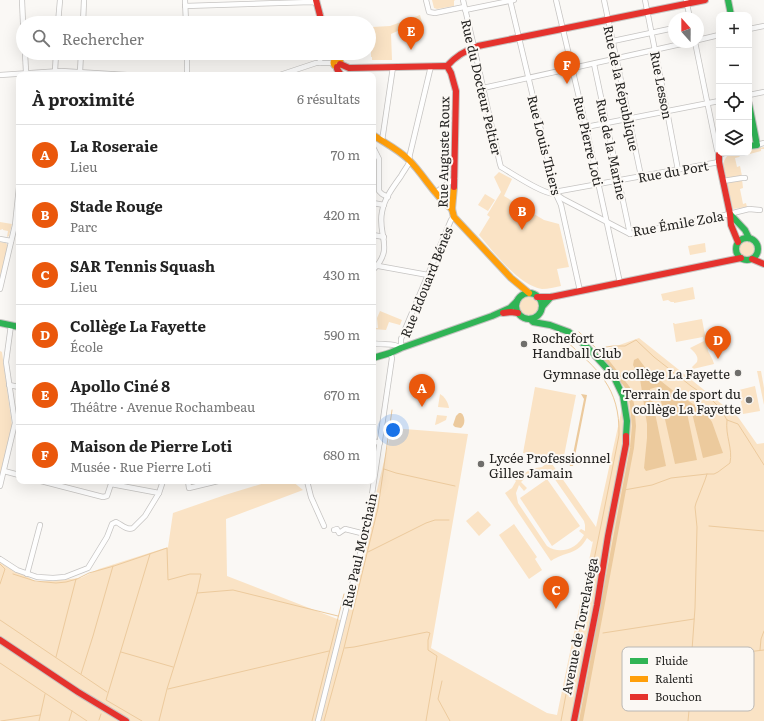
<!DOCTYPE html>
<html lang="fr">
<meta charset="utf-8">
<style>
:root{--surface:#fff;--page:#f2f2f2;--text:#222;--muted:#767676;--line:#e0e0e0;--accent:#ea580c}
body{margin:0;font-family:Literata,serif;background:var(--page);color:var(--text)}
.controls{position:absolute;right:12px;top:12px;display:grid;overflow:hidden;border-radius:8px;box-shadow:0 4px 16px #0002}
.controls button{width:36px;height:36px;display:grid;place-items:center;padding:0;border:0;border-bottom:1px solid var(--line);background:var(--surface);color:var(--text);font:20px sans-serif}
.compass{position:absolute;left:668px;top:12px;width:36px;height:36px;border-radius:50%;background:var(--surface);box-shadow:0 4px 16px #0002;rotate:339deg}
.you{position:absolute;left:393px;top:430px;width:14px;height:14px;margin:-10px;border:3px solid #fff;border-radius:50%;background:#1a73e8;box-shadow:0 0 0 6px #1a73e833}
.badge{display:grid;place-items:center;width:26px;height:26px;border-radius:50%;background:var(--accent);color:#fff;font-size:13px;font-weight:700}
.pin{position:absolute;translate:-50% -33px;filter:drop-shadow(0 1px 2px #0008)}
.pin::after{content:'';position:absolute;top:21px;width:14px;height:12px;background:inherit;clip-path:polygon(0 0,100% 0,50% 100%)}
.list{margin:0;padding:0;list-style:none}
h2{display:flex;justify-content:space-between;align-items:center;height:52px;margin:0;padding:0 16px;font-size:17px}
h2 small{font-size:13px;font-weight:400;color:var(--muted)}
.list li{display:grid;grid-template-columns:26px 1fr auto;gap:12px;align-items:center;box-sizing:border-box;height:60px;padding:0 16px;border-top:1px solid var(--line)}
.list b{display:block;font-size:15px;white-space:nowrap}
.list p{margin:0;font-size:13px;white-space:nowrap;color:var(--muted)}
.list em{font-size:13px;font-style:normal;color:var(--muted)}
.icon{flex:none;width:22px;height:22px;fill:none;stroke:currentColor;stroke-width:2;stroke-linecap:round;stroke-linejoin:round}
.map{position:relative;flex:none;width:764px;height:721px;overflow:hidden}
.search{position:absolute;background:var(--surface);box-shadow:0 4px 16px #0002;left:16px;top:16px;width:360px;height:44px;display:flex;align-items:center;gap:10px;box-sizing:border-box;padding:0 14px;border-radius:22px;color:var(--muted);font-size:15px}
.panel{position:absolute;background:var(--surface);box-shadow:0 4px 16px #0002;left:16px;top:72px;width:360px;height:412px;border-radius:8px}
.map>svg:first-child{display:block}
</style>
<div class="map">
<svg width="764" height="721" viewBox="0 0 764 721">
<rect width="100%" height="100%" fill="#faf8f5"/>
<g fill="#fae3c5" fill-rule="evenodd">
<polygon points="432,0 455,0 454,1 454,6 437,9 434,8"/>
<polygon points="420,15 422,22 415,25 413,25 401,29 400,30 391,34 392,60 372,60 372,57 371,57 371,47 369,47 369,24 371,24 372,27 390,26"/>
<polygon points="764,147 764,149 761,149 761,151 746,155 745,153 749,153 749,150"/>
<path d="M730,153H741V155L739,157L735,158L737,167L740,166L742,176L727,179C724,166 720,163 730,153Z"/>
<path d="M499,172L512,179L504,196L544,220L559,224L569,267L557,269L561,286C555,287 548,289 542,289C518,285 495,253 479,235L490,217L487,215L501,192L494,177Z"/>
<polygon points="742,179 743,188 740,189 743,204 746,203 747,207 733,209 727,182"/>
<polygon points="485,194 495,200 488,211 478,205"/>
<polygon points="0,222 12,224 9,236 7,237 8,231 3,230 3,229 0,230"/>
<circle cx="747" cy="249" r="9"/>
<polygon points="0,242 6,243 8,246 0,277"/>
<polygon points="705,243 706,252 690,255 688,246"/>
<polygon points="693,287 695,299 674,303 674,302 671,302 668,300 663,301 661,294"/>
<circle cx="529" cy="306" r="11"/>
<polygon points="380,311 402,320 400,325 389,322 386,330 373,329 373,328 378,328 377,318"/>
<path d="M702,319L708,351C711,357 712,357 714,364L693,369L692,367L697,362C699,356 694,352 690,348L704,341L703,337L676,342L673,323H674L675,324Z"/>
<path d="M639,338L738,417L757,444L764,443V721H0V559L36,582L81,578L99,569L168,547L173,513L225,495L271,481H292L303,490L226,519L227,576L345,622L392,428L468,434L431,648L547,713L557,715L593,541L592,542L587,538C577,556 565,551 551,561L505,493L512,488L516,481L512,477L515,475L518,478L528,471L536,468L542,467L550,461L596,527L626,390L597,353ZM537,472C543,472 549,473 554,478L584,521L585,525V531L581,529L579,531L584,535C577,549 560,555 547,546L518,503L516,493L519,485L524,491L527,488L521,482L526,477Z"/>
<polygon points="0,351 2,352 12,425 0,476"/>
<polygon points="757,371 761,371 764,388 764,405"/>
<polygon points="755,386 760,411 743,414 739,390"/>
<polygon points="535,387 576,395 563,461 523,453"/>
<path d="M440,394C445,397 448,402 449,408L438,407Z"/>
<polygon points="437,415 447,416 446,420 438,424 435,425"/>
<polygon points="547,479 580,526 552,546 520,498"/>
<polygon points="478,511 491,525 479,536 466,521"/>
<polygon points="514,524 537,557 535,559 542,570 529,579 499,535"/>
</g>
<g fill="#ecca9d">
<polygon points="638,358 647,370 676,393 704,411 712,422 723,453 703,458 692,413 687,413 697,460 675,464 660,397 660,388 657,387 650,389 666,466 646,471 644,468 647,438 647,424 640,379 633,365 634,360"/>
<polygon points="581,394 587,395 573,466 570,466 569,463 572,459 584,399"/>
<path d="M459,413H461C465,416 466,424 461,428L455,427L453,425L456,416Z"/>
</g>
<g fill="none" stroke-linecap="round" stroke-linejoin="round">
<g stroke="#ecca9d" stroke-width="1">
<polyline points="579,332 598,350 606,347 613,346 625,346 636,340 654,357 691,386 713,401 720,408 727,420 738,424 747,438 764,465"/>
<path d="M565,340C598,370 620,387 619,435C604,511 589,587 572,662"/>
<polyline points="384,469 396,473 455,486"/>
<path d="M624,490L652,485L671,478L707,474H714L718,472L730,463C733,448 725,436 727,420"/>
<polyline points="709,526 764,531"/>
<polyline points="368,552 426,523 435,520 449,520"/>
<polyline points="0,564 5,569 0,584"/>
<polyline points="13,574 35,581 56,583 66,582 77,579 89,573 114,566 167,548 168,580 190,574 201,574 197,593 167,689 159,721"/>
<polyline points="197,593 233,590 338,616"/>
<polyline points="0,620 107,692"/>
<polyline points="603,633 694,619"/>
<polyline points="345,648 354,647 427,632 430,633 428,640 428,650 437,656 426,721"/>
<polyline points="760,650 761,639 764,631"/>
<polyline points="121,652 173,667"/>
<polyline points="56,657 76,579"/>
<polyline points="695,658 764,650"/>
<polyline points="0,663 87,721"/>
<polyline points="81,674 93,636 113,566"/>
<polyline points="442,681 438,699 450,721"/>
<polyline points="168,689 329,651"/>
<polyline points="99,720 101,714"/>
<polyline points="1,721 40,715"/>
<polyline points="39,721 45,694"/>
<polyline points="69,721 72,711"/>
<polyline points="142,721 106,700 150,554"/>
<polyline points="312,721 344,594"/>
<polyline points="324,721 344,648 378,508 392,410"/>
<polyline points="561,721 570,673"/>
<polyline points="688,721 694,660 692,650 695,608 697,527 695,507 696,503 705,480 707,474"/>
</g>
<g stroke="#ecca9d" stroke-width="4">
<polyline points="598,350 599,352"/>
<polyline points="581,721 624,490 632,448 634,426 632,404 628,388 603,356"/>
</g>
<g stroke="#c6c4c2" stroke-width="6">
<g id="street">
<polyline points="22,0 23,23"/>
<polyline points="185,0 186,23"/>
<polyline points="426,0 429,12 435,13 464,7"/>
<path d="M463,0L474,47L500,164L501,167C513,174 544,195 556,194L563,199L630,234L725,215L749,209L760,210"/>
<polyline points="510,0 556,194 561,205 580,291"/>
<polyline points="556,0 586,127 620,283"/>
<polyline points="604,0 641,176"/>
<polyline points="645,0 667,111 678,170"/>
<polyline points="686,0 690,18"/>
<polyline points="185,6 312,2 317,3"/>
<polyline points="465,10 514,0"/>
<polyline points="58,23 60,0"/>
<polyline points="83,23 84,0"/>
<polyline points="317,23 316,20 321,15"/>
<polyline points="749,29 764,26"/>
<polyline points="698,40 719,35"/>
<polyline points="613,41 674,28"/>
<polyline points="695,42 717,150 719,154"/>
<polyline points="25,53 26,72"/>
<polyline points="187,53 187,75"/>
<polyline points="320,53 320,63"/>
<polyline points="594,64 630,234"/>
<polyline points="55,71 56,53"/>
<polyline points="80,72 81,53"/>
<polyline points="0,75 61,71 127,75"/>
<polyline points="280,75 316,63 333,63"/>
<polyline points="483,88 690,42"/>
<polyline points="749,95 764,92"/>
<polyline points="586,127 719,101"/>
<polyline points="382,141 393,67"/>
<polyline points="757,145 764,143"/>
<polyline points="373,147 379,159 379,191 382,194 388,197"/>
<polyline points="723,181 742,178 745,178"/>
<polyline points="435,193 455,178"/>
<polyline points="556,194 560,191 719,162"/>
<polyline points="373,203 384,205"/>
<polyline points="373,235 384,237"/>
<polyline points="0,239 11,241"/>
<polyline points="373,265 428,275"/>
<path d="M373,270C395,248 377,235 382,212C384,199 393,187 401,176C403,172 407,167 409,163C410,160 409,157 410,154L431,66"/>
<polyline points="0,289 15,225 19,187"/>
<path d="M373,343C382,346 394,342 401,348"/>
<polyline points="401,348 401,339 451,220 454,217"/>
<polyline points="9,385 19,387"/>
<polyline points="373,441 380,443"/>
<polyline points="4,471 19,475"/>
<polyline points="41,481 103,497 107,496 111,484 159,493"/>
<polyline points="188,481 189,488 218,481"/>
<polyline points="307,481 311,497 324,526"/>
<polyline points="0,486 15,423 6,362 11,325"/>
<polyline points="334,530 337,529 339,533 345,529 365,534"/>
<path d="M0,559L17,570L37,577L53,578L65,577L88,568L107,537L112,524L116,522C121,524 127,531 133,528L145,516L159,493L163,481"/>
<polyline points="27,574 40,525"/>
<polyline points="318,721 365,534 371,501 392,358 390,353"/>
</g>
</g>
<g stroke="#c6c4c2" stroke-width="8">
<g id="fast">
<polyline points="728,0 731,15"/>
<polyline points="749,104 757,145 749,146"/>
<polyline points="730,214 745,230 749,238"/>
<circle cx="747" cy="249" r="11"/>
<circle cx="529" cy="306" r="13"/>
<polyline points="542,307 551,297"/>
<polyline points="530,319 533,322 550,325 569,332 586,346 613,375 623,396 627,421 626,436"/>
<polyline points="0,323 19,327"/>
<polyline points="373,358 390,353 401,348 492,316 510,308 517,301"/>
</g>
</g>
<g stroke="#c6c4c2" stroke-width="8">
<g id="slow">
<circle cx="337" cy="63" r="3.5"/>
<path d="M373,135C385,143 399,150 409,160C425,176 434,196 452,209"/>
<polyline points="454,187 452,209 454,217 511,278 529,293"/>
</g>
</g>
<g stroke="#c6c4c2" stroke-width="8">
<g id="jam">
<polyline points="316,0 322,23"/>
<polyline points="340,64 349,68 447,66 451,73 456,91 454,187"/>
<path d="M447,66C455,57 466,50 478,46L705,0"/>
<polyline points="337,67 337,69 341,75"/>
<polyline points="722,153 719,154 719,162 730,214 731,225 738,242"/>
<polyline points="752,259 764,264"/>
<polyline points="537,297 551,297 741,258"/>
<polyline points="503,313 511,312 518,313"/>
<polyline points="0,640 78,692 126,721"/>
<polyline points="574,721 597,605 608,536 626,444 626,436"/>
</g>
</g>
<use href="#street" stroke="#fefefe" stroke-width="4.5"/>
<use href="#fast" stroke="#30b455" stroke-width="6"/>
<use href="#slow" stroke="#ff9f0a" stroke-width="6"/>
<use href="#jam" stroke="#e5322d" stroke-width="6"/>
</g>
<g fill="#6f6e6b" stroke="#fbf8f4" stroke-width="1.5">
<circle cx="524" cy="344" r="4"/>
<circle cx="738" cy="373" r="4"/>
<circle cx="749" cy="400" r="4"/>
<circle cx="481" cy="464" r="4"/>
</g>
<g text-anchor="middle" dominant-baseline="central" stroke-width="4" stroke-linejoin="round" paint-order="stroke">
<g font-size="13" fill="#242321" stroke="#fbf8f4">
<text transform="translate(662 85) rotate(79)">Rue Lesson</text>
<text transform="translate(482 87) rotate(77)">Rue du Docteur Peltier</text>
<text transform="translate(622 88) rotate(78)">Rue de la République</text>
<text transform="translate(589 141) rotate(77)">Rue Pierre Loti</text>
<text transform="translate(545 145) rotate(76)">Rue Louis Thiers</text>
<text transform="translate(612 149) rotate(78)">Rue de la Marine</text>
<text transform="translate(443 152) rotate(-89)">Rue Auguste Roux</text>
<text transform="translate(673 171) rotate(-10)">Rue du Port</text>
<text transform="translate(678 223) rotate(-10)">Rue Émile Zola</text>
<text transform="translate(426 282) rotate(-68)">Rue Edouard Bénès</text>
<text transform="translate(359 550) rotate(-77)">Rue Paul Morchain</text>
<text transform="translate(579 626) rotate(-79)">Avenue de Torrelavéga</text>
</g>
<g font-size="13" fill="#242321" stroke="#fbf8f4" text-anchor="start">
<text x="532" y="337">Rochefort<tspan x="532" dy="15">Handball Club</tspan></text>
<text x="730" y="373" text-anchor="end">Gymnase du collège La Fayette</text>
<text x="741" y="393" text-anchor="end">Terrain de sport du<tspan x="741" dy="15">collège La Fayette</tspan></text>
<text x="489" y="457">Lycée Professionnel<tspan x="489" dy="15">Gilles Jamain</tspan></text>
</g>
</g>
<rect x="622" y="647" width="132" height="64" rx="6" fill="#fbf8f4" stroke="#bab8b5" stroke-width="1"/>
<rect x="630" y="658" width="18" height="6" fill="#30b455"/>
<rect x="630" y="676" width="18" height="6" fill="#ff9f0a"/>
<rect x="630" y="694" width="18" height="6" fill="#e5322d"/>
<g font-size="11" fill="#242321">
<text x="655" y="665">Fluide</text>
<text x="655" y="683">Ralenti</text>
<text x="655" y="701">Bouchon</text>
</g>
</svg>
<div class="controls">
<button>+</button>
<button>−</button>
<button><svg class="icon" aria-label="locate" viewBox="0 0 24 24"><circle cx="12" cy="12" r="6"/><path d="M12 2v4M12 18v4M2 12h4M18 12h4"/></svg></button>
<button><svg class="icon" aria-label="layers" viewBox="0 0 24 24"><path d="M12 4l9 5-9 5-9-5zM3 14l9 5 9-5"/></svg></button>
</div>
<svg class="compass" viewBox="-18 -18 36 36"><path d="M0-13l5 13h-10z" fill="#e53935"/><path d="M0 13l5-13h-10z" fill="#767676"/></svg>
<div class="you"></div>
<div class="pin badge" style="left:422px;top:407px">A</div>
<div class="pin badge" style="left:522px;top:230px">B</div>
<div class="pin badge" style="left:556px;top:609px">C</div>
<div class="pin badge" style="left:718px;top:359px">D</div>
<div class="pin badge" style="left:411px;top:50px">E</div>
<div class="pin badge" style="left:567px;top:84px">F</div>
<div class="search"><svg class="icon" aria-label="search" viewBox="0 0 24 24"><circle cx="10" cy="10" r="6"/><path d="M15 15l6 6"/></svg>Rechercher</div>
<section class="panel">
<h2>À proximité<small>6 résultats</small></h2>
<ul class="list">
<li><span class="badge">A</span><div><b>La Roseraie</b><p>Lieu</p></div><em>70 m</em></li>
<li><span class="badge">B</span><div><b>Stade Rouge</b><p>Parc</p></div><em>420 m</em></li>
<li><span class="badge">C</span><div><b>SAR Tennis Squash</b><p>Lieu</p></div><em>430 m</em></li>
<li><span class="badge">D</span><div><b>Collège La Fayette</b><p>École</p></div><em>590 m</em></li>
<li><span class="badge">E</span><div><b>Apollo Ciné 8</b><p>Théâtre · Avenue Rochambeau</p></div><em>670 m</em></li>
<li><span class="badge">F</span><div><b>Maison de Pierre Loti</b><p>Musée · Rue Pierre Loti</p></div><em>680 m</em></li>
</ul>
</section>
</div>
